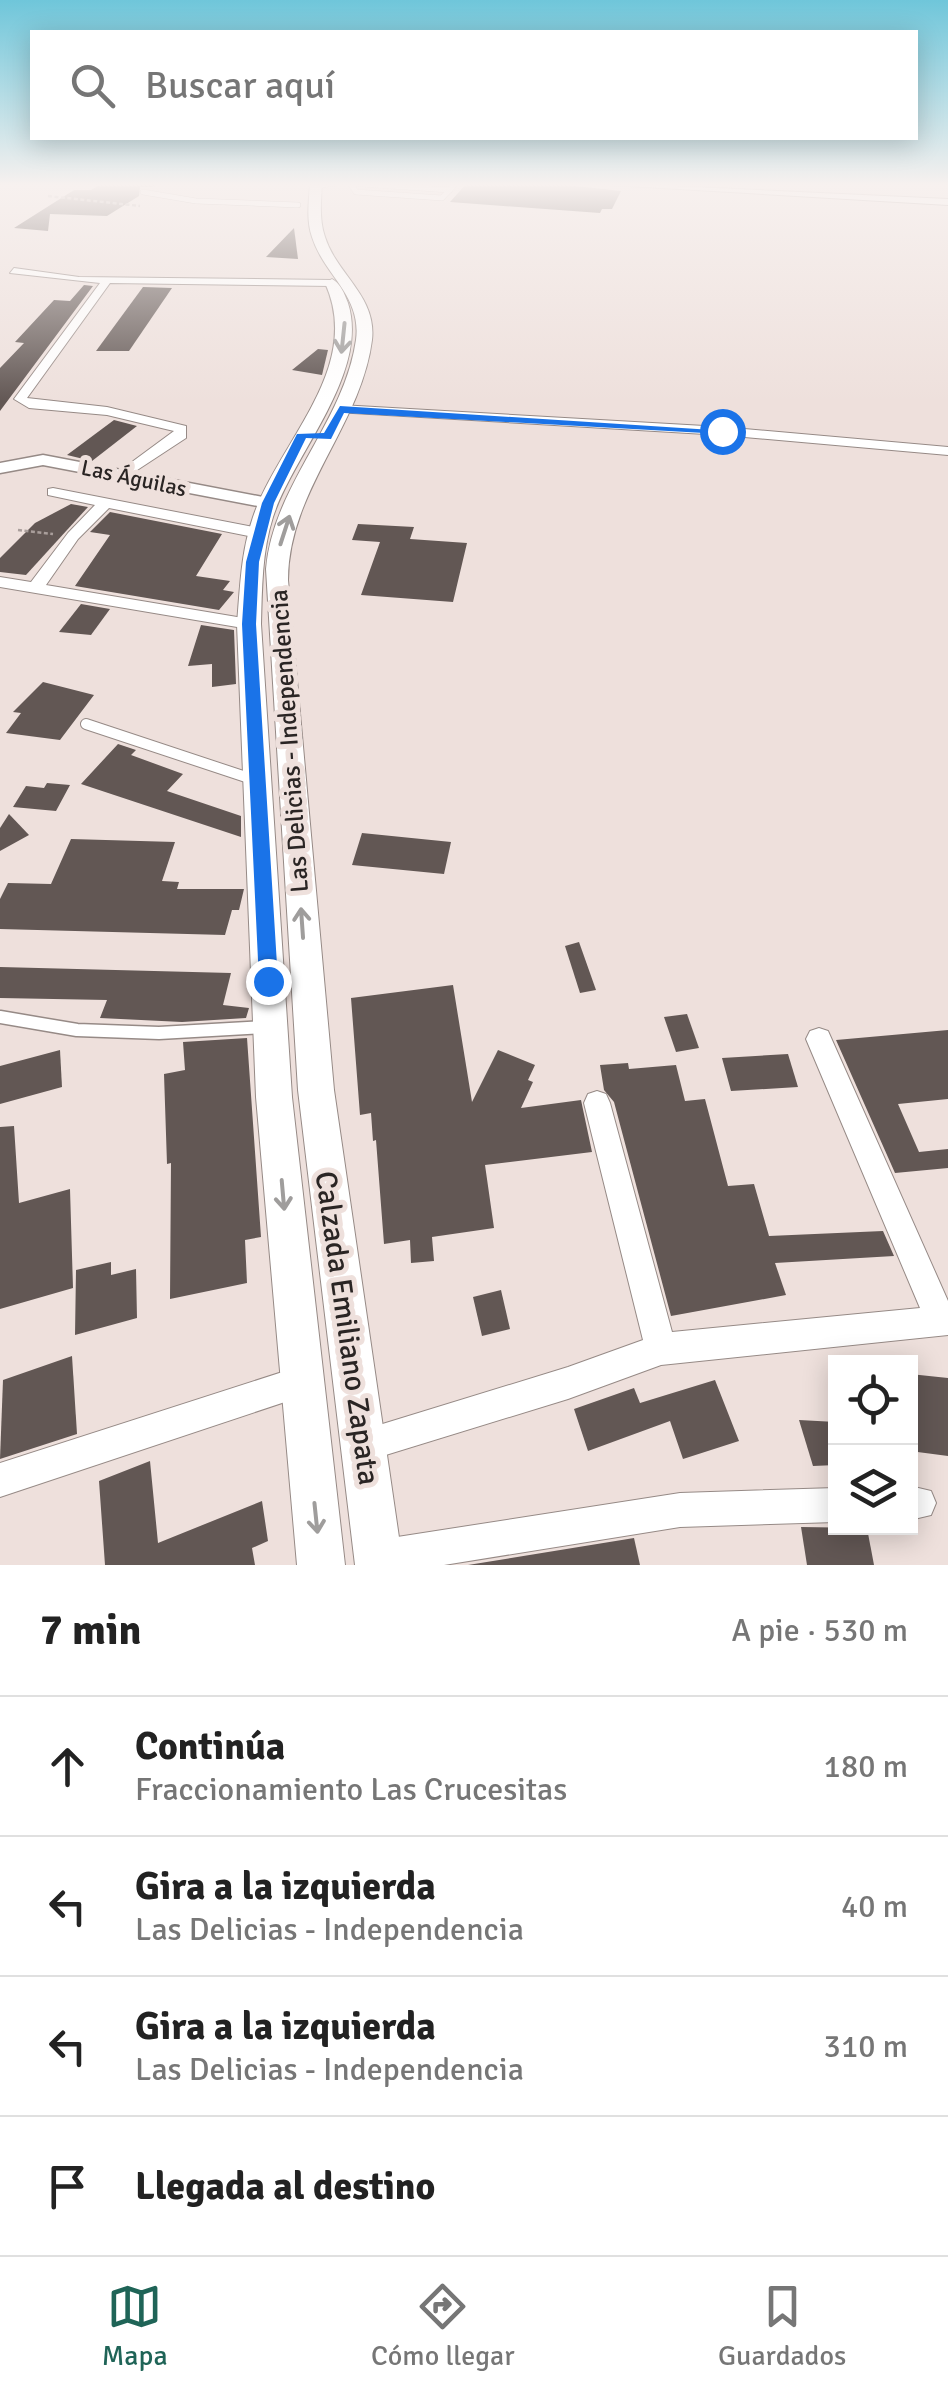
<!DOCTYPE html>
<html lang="es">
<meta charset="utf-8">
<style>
:root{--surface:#fff;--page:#f6f6f6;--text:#222;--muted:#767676;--line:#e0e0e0;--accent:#1f6457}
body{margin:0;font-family:Signika,sans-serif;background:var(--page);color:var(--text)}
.controls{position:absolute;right:30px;bottom:30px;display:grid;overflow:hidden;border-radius:0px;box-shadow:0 5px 25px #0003}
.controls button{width:90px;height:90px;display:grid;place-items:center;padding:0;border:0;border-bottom:2px solid var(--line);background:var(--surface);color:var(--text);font:50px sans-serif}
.stop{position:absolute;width:30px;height:30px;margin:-22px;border:8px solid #1a73e8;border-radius:50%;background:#fff}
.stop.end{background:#1a73e8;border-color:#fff;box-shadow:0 2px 10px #0008}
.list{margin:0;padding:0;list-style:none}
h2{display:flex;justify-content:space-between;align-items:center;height:130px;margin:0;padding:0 40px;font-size:42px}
h2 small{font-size:32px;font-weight:400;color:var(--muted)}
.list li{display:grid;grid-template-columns:65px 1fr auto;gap:30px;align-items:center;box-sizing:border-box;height:140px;padding:0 40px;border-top:2px solid var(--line)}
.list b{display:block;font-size:38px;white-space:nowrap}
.list p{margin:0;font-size:32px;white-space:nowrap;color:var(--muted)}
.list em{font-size:32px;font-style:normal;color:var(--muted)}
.icon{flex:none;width:55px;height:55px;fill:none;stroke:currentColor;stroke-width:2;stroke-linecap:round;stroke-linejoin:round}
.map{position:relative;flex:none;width:948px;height:1565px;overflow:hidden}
.search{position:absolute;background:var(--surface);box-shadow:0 5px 25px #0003;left:30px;right:30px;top:30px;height:110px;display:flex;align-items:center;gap:25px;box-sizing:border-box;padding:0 35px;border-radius:0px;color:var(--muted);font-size:38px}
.sheet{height:690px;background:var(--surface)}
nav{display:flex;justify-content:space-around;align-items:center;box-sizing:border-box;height:140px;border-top:2px solid var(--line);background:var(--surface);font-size:28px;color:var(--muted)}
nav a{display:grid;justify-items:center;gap:5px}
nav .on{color:var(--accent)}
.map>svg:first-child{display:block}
</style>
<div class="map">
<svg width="948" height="1565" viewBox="0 0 948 1565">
<rect width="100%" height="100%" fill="#eee0dc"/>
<g fill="#625754">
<polygon points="103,183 160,183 153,187 140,187 139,196 107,216 50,214 48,231 14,228 74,190 91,190"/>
<polygon points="467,183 549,183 621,191 612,209 602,209 600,213 450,202"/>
<polygon points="294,228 298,259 266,257"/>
<polygon points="84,285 93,286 0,411 0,368 24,343 15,342 54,300 70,301"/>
<polygon points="143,287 172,288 129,351 96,351"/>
<polygon points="318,349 328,350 322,375 292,370"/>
<polygon points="114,420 137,426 92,461 67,455"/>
<polygon points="71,504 88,507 26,575 0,572 0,558 35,523"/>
<polygon points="110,512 222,534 196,576 230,581 223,590 234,592 219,610 75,586 110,535 90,532"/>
<polygon points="358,524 414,527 410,539 467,543 453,602 361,595 380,542 352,540"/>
<polygon points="81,604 110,609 91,635 59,632"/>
<polygon points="201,625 234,630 236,684 212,687 212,664 188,666"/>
<polygon points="43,682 94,695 60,740 6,733 21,713 13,712"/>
<polygon points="118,744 136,750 131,755 183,774 167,791 241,816 241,837 81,784"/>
<polygon points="47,783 70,785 56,811 13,807 26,786 44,788"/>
<polygon points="9,814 29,835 0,851 0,828"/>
<polygon points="362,833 451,842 444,874 352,865"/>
<polygon points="71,839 175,842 162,881 179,882 177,889 244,889 239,910 232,910 225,935 0,929 0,899 8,883 51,884"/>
<polygon points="579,942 596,990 580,993 565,946"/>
<polygon points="0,967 231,973 223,1005 249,1008 246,1018 182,1022 100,1018 107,1000 0,998"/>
<polygon points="453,985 472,1102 498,1050 535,1065 528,1080 533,1082 521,1108 581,1100 592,1152 485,1165 494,1228 432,1237 434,1261 411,1263 410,1240 384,1244 376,1140 373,1141 371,1113 360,1115 351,998"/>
<polygon points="687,1014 699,1048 676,1052 664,1017"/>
<polygon points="948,1030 948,1099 898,1104 919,1152 948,1149 948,1168 895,1173 836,1040"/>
<polygon points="247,1038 261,1237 245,1240 247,1283 170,1299 171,1163 167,1164 164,1074 185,1070 183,1042"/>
<polygon points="60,1050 62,1087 0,1104 0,1066"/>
<polygon points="788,1054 798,1087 731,1091 722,1058"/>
<polygon points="628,1063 629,1069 676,1065 685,1101 705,1099 728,1186 754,1184 769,1236 883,1231 894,1256 775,1263 786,1295 671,1316 614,1102 604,1090 600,1065"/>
<polygon points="14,1126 19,1203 70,1189 73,1288 0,1309 0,1127"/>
<polygon points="111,1262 111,1275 136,1269 137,1318 75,1335 76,1270"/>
<polygon points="501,1290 510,1329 482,1336 473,1297"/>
<polygon points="72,1356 77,1434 0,1459 3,1380"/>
<polygon points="910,1374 948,1378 948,1456 910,1451"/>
<polygon points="715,1380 739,1441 683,1459 670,1421 588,1451 574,1409 634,1388 640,1403"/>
<polygon points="799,1420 836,1422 836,1465 813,1466"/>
<polygon points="150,1461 158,1543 262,1501 268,1541 252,1548 255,1565 105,1565 99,1481"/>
<polygon points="801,1527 867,1528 874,1565 807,1565"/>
<polygon points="634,1538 640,1565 468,1565"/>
</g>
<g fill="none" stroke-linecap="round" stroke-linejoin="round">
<g stroke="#968a86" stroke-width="6">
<g id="service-far2">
<polyline points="346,183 450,190"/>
<polyline points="350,183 356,192 442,198 456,183"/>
<polyline points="315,186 335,183"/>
<polyline points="143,192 196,201 298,205"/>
</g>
</g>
<g stroke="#968a86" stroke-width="12">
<polyline id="service-far1" points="86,724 252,779"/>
</g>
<g stroke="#968a86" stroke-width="15">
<polyline id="service" points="0,1017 77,1030 159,1033 265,1027"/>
</g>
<g stroke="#968a86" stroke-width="2">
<g id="minor">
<polygon points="607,183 948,199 948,205 611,185"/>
<polygon points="14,268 79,277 332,280 337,283 332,286 110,283 27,398 107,407 186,426 186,438 122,480 115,476 117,473 174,431 107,415 29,408 14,399 100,283 10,273"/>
<polygon points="340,405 722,427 948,447 948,455 722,435 336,412 336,406"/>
<polygon points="53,488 258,528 266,533 258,538 109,508 78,539 46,585 249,619 257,624 249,629 0,587 0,577 31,582 68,533 95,505 48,495 48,489"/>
<polygon points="819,1028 828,1031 948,1301 948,1335 661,1365 568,1399 363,1462 351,1458 347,1446 351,1434 363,1430 568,1367 643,1340 584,1103 588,1094 597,1091 606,1094 610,1103 672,1332 920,1308 806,1039 810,1031"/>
<polygon points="301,1366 312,1371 317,1382 312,1393 0,1497 0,1463"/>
<polygon points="910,1486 931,1491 936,1503 931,1515 910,1520"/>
<polygon points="836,1488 836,1522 680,1527 444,1565 363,1565 360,1558 366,1546 378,1540 680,1493"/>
</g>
</g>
<g stroke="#968a86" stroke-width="3">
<polygon id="tertiary" points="43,455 268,498 277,503 268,508 43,465 0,473 0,463"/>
</g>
<g stroke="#968a86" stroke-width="2">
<g id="secondary">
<path d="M310,183H322C321,201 319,220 325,237C337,275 377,296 372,340C361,426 288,491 288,580L334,1090L403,1565H355L298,1090L266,569C273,485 344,423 356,340C362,296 324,275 312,237C306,220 309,201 310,183Z"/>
<path d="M332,279C341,284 344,293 348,303C370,373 294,453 273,517C262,551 262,589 261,624L292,1097L345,1565H297L256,1097L237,624C240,588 241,551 253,517C279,441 364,368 325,283Z"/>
</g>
</g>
<g stroke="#a99e9b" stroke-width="2.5" stroke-dasharray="4 2.5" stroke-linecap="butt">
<polyline points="48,196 140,206"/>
<polyline points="18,530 53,534"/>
</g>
<use href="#service-far2" stroke="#fff" stroke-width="5"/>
<use href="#service-far1" stroke="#fff" stroke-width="10"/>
<use href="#service" stroke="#fff" stroke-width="12"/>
<use href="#minor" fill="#fff" fill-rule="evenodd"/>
<use href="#tertiary" fill="#fff" fill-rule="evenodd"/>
<use href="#secondary" fill="#fff" fill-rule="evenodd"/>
</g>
<defs><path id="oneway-shaft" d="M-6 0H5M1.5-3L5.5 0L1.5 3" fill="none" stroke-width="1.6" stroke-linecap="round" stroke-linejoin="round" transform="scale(2.5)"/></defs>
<g stroke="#9f9d9c">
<use href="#oneway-shaft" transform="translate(343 338) rotate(96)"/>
<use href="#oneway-shaft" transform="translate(285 530) rotate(-72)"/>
<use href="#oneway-shaft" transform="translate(302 923) rotate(-94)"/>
<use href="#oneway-shaft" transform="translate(283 1195) rotate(85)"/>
<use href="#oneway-shaft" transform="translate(316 1518) rotate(84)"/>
</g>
<linearGradient id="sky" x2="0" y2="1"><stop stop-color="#6fc6da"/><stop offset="0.46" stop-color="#f7f1ef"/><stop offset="1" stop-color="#f7f1ef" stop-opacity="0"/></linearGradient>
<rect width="948" height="402" fill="url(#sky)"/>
<polygon fill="#1a73e8" points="340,406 728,431 722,434 344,413 331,439 306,438 274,503 259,562 256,624 278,981 268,989 259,981 242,624 246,562 262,503 297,434 324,433"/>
<g text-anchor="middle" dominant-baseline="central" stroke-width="10" stroke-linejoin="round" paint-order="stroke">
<g font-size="22" fill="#2a2524" stroke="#eee0dc">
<text transform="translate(134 478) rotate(12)">Las Águilas</text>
</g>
<g font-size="25" fill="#2a2524" stroke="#eee0dc">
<text transform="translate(289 741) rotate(-94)">Las Delicias - Independencia</text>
</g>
<g font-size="30" fill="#2a2524" stroke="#eee0dc">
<text transform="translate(347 1328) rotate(82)">Calzada Emiliano Zapata</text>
</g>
</g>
</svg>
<div class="controls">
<button><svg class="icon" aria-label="locate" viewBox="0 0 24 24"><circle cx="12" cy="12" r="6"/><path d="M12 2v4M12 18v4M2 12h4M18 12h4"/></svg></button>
<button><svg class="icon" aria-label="layers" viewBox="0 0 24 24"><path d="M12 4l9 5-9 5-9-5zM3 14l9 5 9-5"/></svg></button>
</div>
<div class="stop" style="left:722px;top:431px"></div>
<div class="stop end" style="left:268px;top:981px"></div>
<div class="search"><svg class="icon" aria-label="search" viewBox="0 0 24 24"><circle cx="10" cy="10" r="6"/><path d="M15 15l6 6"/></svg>Buscar aquí</div>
</div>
<section class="sheet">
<h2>7 min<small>A pie · 530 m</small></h2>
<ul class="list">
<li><svg class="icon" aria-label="ahead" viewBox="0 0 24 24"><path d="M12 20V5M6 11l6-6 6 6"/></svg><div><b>Continúa</b><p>Fraccionamiento Las Crucesitas</p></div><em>180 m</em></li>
<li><svg class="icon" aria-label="left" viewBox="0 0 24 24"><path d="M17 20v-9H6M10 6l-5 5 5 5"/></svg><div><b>Gira a la izquierda</b><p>Las Delicias - Independencia</p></div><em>40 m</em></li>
<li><svg class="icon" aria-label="left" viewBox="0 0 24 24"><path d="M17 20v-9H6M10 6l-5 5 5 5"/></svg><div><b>Gira a la izquierda</b><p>Las Delicias - Independencia</p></div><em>310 m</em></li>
<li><svg class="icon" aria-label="arrive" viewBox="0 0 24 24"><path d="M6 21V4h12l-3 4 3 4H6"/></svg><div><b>Llegada al destino</b></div></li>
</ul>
</section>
<nav>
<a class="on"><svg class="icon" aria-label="map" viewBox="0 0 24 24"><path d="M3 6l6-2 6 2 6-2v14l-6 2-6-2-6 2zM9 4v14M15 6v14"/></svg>Mapa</a>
<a><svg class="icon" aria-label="directions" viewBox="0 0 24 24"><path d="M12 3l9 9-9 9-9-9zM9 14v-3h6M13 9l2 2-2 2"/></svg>Cómo llegar</a>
<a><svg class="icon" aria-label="saved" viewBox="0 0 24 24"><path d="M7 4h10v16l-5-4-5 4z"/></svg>Guardados</a>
</nav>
